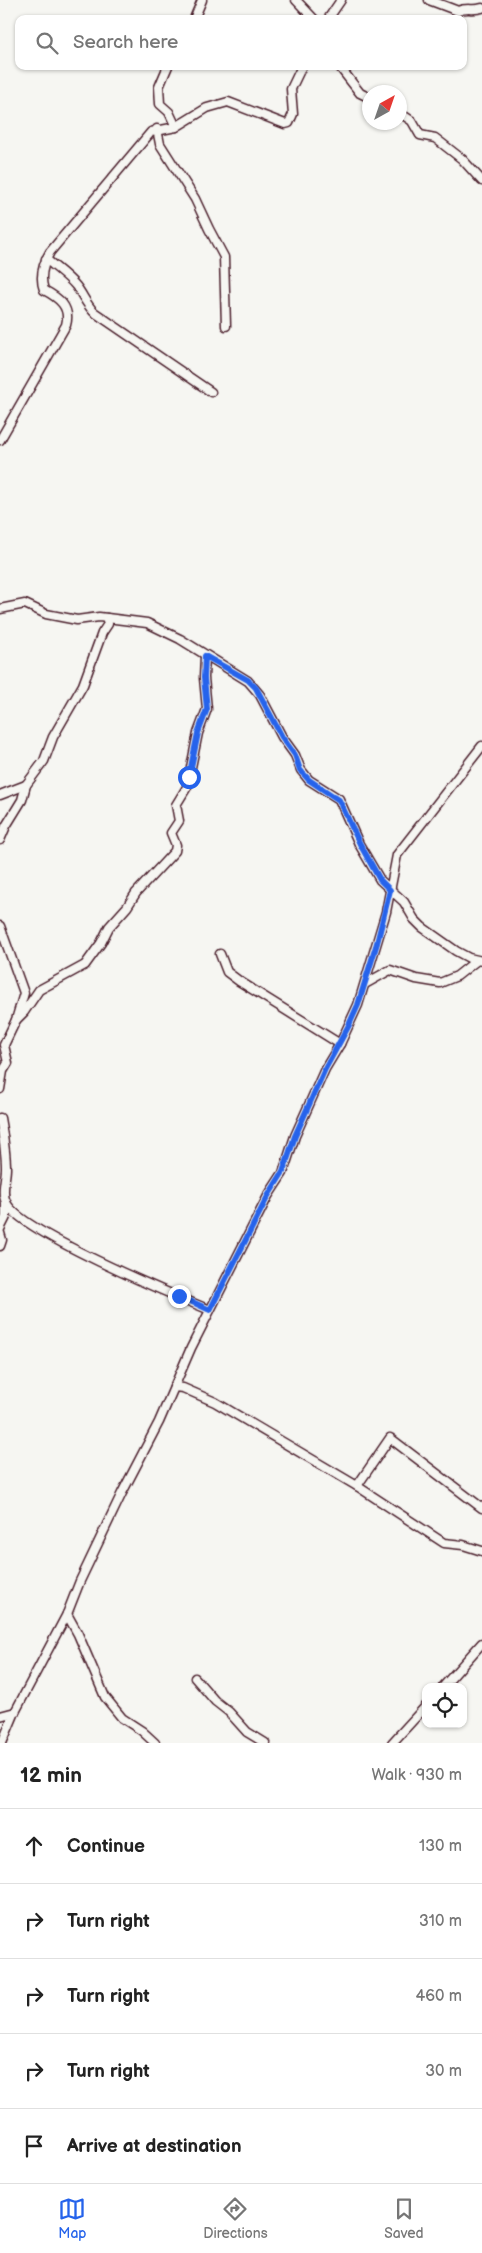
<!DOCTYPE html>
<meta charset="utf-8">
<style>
:root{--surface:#fff;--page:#f2f2f2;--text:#222;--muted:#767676;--line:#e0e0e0;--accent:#2563eb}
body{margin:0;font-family:"Balsamiq Sans",sans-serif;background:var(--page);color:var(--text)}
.controls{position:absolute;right:15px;bottom:15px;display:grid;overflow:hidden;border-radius:10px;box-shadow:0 1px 4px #0004}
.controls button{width:45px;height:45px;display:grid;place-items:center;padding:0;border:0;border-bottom:1px solid var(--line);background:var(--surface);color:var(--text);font:25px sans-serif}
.compass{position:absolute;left:362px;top:85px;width:45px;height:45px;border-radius:50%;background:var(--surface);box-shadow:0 1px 4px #0004;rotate:40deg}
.stop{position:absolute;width:15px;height:15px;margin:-11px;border:4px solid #2563eb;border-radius:50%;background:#fff}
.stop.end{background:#2563eb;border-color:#fff;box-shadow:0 1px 5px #0008}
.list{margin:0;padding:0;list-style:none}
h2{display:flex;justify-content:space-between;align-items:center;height:65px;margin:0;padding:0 20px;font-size:21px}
h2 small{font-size:16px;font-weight:400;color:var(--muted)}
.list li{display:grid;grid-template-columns:32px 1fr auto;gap:15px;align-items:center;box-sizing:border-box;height:75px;padding:0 20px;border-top:1px solid var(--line)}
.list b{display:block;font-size:19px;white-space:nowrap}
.list em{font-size:16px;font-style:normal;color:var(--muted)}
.icon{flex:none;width:28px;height:28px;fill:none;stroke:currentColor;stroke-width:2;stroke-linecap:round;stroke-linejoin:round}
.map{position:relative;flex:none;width:482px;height:1743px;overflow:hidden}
.search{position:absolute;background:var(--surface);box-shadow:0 1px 4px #0004;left:15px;right:15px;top:15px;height:55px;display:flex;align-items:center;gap:12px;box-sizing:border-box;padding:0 18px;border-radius:10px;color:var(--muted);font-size:19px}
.sheet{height:440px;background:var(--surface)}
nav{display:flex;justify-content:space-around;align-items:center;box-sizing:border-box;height:70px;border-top:1px solid var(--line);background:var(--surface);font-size:14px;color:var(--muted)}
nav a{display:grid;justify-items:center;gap:2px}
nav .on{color:var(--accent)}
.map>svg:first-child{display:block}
</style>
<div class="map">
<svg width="482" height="1743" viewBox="0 0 482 1743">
<rect width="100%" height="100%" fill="#f6f6f2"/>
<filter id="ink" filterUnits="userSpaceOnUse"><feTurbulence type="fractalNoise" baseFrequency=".02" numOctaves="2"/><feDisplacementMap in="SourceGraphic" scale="10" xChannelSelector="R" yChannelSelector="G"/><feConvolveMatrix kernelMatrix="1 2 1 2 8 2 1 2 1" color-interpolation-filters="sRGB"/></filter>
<g filter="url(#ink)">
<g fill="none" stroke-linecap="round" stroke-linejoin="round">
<g stroke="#4a1f2b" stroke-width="11">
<g id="street">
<polyline points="296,0 314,19"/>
<path d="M429,0L458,11C467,7 473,11 482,8"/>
<polyline points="194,19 202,0"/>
<polyline points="328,19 341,0"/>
<polyline points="168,66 159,87 160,104 169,112 176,127"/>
<polyline points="339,66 360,93 370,98"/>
<polyline points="400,113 412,121 420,135 435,138 462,159 482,181"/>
<polyline points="157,129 160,144 195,199 209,229 224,257 226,326"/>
<path d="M46,259C56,268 68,276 76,286C83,295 86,304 94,312L211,392"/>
<path d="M0,440L66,325C71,307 59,298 44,290C39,276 43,264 50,252L151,132L176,127L207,108L228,102L285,124L289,123L293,114L291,89L302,66"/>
<polyline points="0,609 25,604 46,614 77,620 99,617 147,623 180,639 248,681 260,695 282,737 295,755 301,770 309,780 339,799 359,844 380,880 404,902 414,919 422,927 456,951 469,958 482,961"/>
<polyline points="0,795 26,785"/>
<polyline points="0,840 6,826 22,800 26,785 44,761 53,737 83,685 102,633 108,624 107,618"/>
<polyline points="0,926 24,993 16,1020 4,1045 8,1063 3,1071 0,1089"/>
<polyline points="220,954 227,972 239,981 340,1044"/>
<polyline points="365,984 390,970 416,979 440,983 457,976 476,961"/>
<polyline points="16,1020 24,1012 39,990 85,965 101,943 109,927 127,907 136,893 175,851 176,845 171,833 179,821 176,805 187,787 198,733 207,709 204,678 205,656"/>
<path d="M0,1118C3,1135 6,1151 6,1168C6,1178 1,1192 6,1202C18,1231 175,1296 210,1310"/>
<polyline points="0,1229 6,1217 6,1202"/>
<polyline points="0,1233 2,1240 0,1246"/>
<polyline points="174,1387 183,1388 215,1402 357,1486 444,1543 463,1545 482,1551"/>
<polyline points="357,1486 390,1438 482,1508"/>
<polyline points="67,1614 78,1634 105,1697 122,1718 142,1731 155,1743"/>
<polyline points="195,1678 215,1701 229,1712 247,1732 265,1743"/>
<polyline points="443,1687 482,1643"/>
<polyline points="0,1716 15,1712"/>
<polyline points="2,1743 15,1712 67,1614 80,1581 122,1493 159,1422 191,1348 268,1196 283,1173 295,1136 325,1069 340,1044 358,1005 386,912 397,855 482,746"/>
<polyline points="392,1743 426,1706"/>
</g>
</g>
<use href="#street" stroke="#f6f6f2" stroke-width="8"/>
</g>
</g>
<g fill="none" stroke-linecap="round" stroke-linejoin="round" filter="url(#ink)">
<polyline stroke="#2563eb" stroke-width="6" points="179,1296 210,1310 268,1196 283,1172 295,1136 325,1069 349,1025 358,1005 377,943 390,890 380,880 360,844 339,800 309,780 300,770 295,755 282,737 256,688 248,680 205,656 204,678 207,709 198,733 189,777"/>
</g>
</svg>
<div class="controls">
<button><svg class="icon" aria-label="locate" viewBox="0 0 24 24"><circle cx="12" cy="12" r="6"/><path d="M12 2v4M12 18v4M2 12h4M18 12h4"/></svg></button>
</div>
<svg class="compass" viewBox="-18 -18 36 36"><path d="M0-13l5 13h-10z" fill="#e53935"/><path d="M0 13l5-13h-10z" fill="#767676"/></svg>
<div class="stop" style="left:189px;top:777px"></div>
<div class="stop end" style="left:179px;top:1296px"></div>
<div class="search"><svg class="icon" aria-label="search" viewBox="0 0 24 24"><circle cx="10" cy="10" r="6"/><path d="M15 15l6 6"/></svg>Search here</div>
</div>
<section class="sheet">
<h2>12 min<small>Walk · 930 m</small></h2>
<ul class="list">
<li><svg class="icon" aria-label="ahead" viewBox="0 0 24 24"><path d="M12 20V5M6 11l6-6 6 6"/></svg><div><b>Continue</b></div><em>130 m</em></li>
<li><svg class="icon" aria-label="right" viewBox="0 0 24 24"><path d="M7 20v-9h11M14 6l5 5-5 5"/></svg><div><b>Turn right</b></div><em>310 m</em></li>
<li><svg class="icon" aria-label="right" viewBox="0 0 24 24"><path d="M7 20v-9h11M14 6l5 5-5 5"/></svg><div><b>Turn right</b></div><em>460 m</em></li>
<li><svg class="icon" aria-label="right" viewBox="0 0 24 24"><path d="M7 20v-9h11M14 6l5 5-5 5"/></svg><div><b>Turn right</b></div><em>30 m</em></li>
<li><svg class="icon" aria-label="arrive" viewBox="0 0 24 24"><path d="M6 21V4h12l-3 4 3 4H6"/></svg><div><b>Arrive at destination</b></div></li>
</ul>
</section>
<nav>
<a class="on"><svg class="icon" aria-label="map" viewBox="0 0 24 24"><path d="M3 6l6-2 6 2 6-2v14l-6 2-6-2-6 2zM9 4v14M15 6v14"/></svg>Map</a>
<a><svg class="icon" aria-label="directions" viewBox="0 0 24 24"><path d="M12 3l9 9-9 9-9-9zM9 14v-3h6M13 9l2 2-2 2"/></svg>Directions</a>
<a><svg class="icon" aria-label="saved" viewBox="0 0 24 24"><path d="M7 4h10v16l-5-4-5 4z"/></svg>Saved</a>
</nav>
